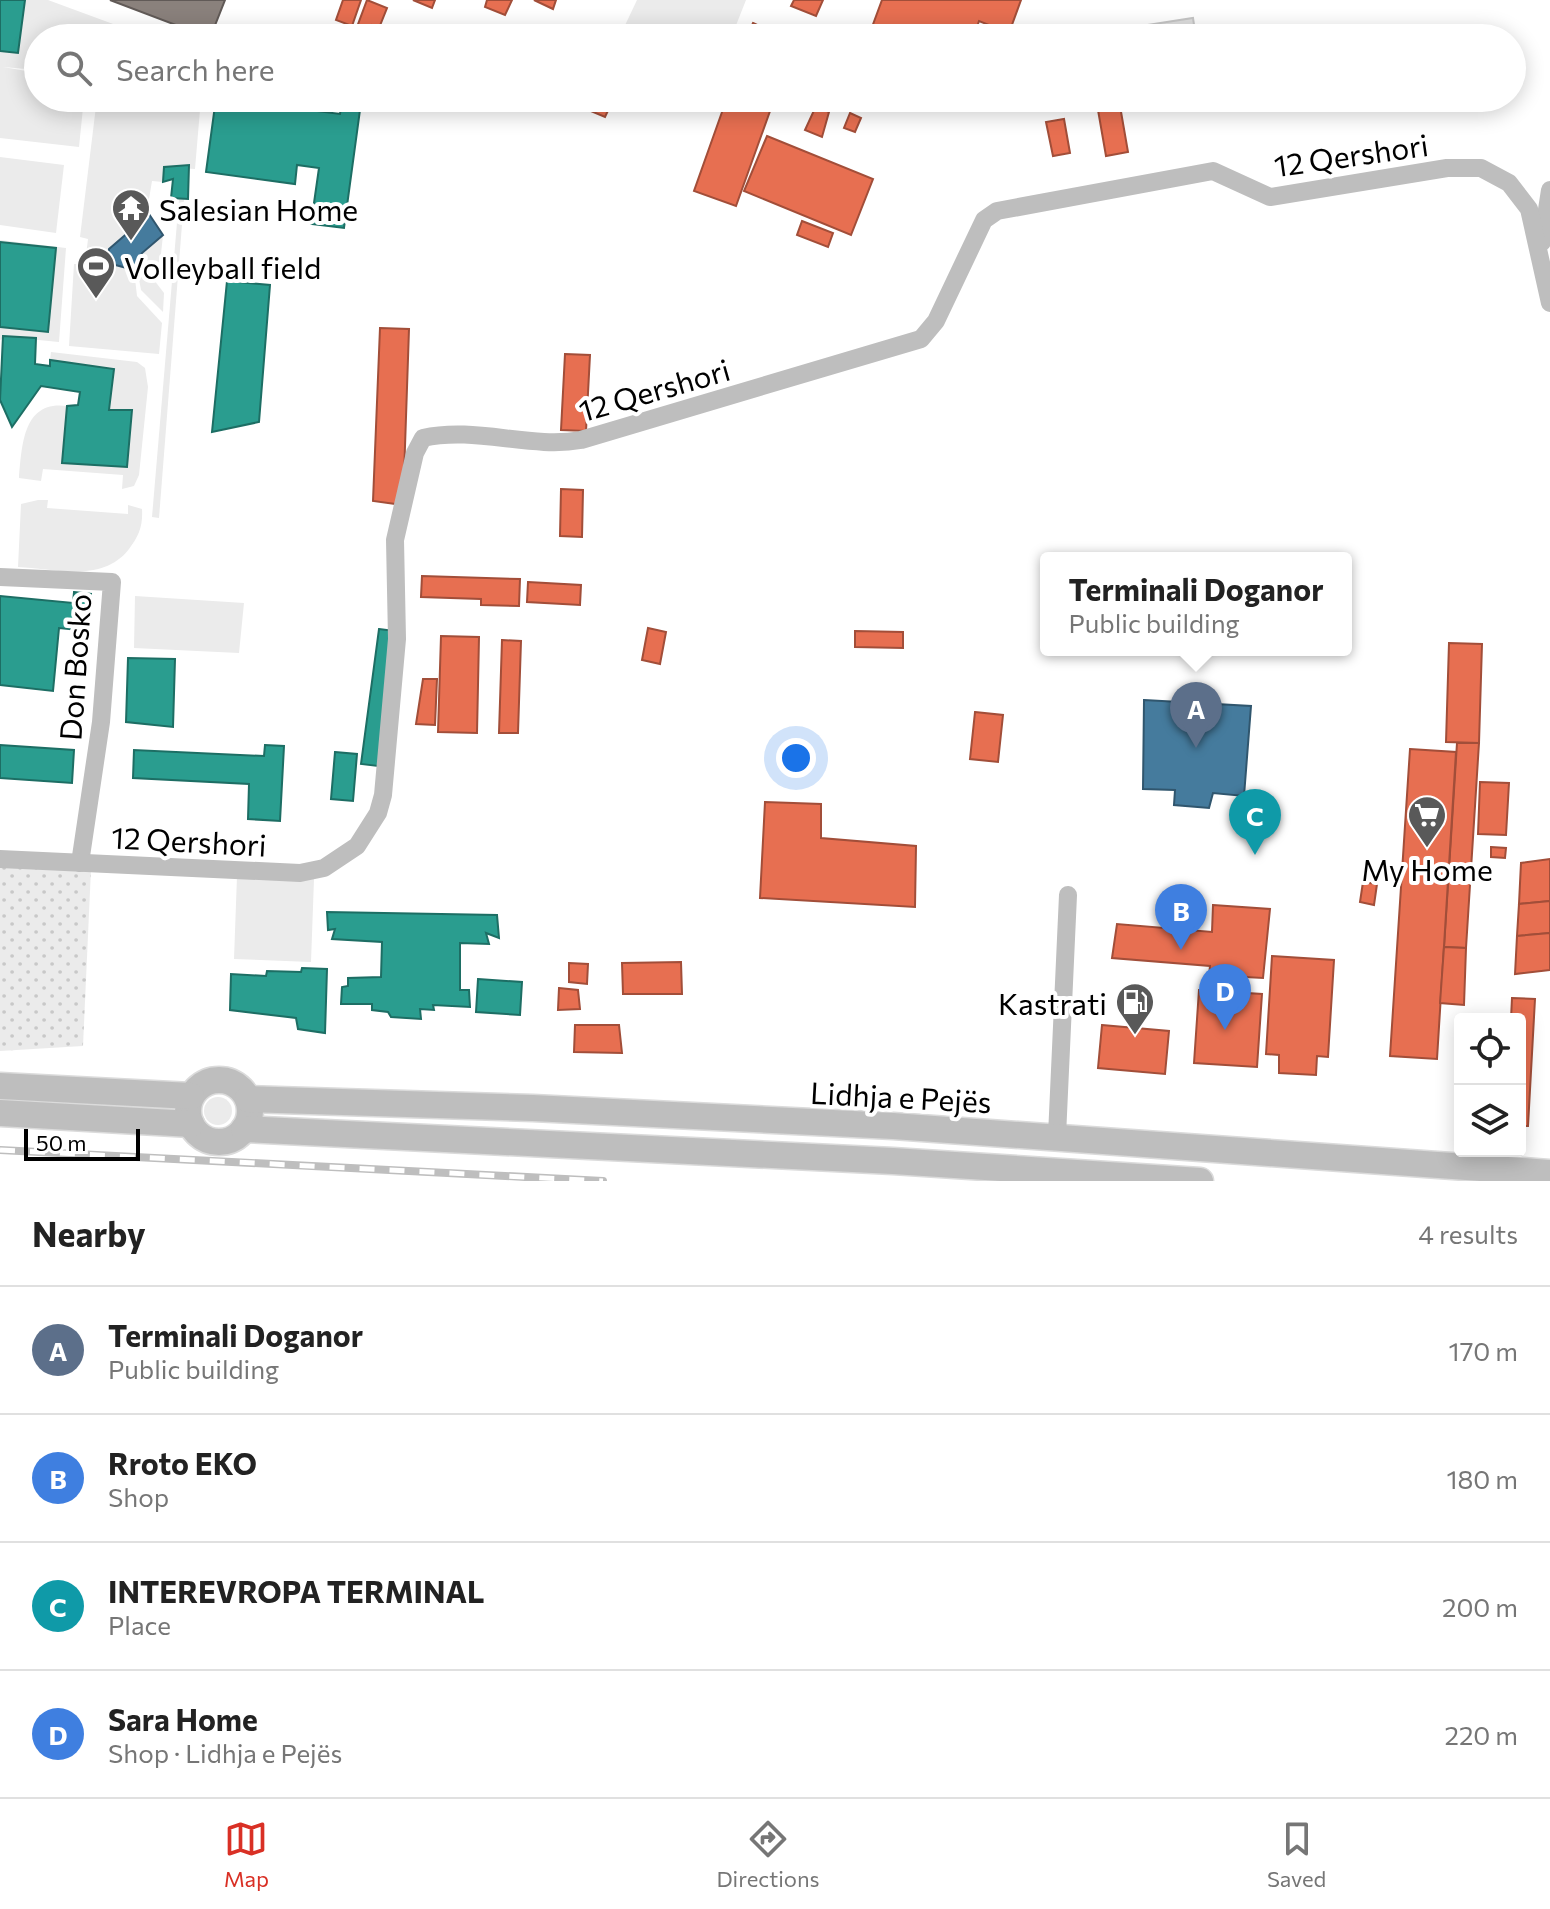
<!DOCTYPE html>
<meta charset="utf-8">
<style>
:root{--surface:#fff;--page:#f6f6f6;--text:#222;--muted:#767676;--line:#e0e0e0;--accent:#d93025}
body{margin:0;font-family:Commissioner,sans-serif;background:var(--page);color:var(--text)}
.controls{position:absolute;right:24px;bottom:24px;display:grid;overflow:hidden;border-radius:8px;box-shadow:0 4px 20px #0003}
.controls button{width:72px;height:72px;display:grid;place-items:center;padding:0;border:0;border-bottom:2px solid var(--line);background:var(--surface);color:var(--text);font:40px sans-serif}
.scale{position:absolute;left:24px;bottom:20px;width:116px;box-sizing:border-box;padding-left:8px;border:4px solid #000;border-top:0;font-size:22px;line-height:28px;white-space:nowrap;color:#000;-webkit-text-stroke:6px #fff;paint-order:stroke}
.you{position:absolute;left:796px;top:758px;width:28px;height:28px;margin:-20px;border:6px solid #fff;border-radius:50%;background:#1a73e8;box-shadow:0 0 0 12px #1a73e833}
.badge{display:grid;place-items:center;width:52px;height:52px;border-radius:50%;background:var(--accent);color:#fff;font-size:26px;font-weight:700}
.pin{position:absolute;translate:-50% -66px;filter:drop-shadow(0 2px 4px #0008)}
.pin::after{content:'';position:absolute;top:42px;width:28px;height:24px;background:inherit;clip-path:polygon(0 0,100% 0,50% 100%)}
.popup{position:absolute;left:1040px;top:552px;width:312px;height:104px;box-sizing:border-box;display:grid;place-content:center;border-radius:8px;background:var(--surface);filter:drop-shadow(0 2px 6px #0005);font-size:26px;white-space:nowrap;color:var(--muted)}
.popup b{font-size:30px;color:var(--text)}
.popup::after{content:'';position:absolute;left:50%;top:100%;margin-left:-16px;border:16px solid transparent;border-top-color:var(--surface)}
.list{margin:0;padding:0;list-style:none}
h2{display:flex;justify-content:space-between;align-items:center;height:104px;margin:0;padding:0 32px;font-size:34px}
h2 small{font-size:26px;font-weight:400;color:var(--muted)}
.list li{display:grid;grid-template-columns:52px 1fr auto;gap:24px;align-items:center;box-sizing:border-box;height:128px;padding:0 32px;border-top:2px solid var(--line)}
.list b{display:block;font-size:30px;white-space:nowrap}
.list p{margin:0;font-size:26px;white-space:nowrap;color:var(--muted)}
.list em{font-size:26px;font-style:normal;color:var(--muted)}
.icon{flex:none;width:44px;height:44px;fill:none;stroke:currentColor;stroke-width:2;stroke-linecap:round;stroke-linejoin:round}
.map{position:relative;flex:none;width:1550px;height:1181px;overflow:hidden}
.search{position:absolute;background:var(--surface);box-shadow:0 4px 20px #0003;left:24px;right:24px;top:24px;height:88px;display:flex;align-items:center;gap:20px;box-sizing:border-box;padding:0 28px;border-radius:44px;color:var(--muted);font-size:30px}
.sheet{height:616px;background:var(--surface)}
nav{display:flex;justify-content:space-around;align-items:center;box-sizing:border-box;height:112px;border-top:2px solid var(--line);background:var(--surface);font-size:22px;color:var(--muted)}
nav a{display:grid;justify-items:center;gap:4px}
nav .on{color:var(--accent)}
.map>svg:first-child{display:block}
</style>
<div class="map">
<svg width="1550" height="1181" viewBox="0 0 1550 1181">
<defs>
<pattern id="park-dots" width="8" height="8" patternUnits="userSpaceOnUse" patternTransform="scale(2)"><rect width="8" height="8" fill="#ebebeb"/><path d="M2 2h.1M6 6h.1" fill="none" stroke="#c8c8c8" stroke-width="1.8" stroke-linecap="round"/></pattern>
</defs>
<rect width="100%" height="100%" fill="#fff"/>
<g fill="#ebebeb">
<polygon points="0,0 48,0 151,38 38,38 38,70 3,67 38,73 38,98 84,98 79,147 0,138"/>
<polygon points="637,0 746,0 731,38 619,38"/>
<polygon points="97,98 201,98 195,169 164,167 163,182 152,181 146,217 109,249 108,263 134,270 137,296 162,323 159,354 69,346 74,264 85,264 88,239 80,237"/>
<polygon points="0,157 64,165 56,233 0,225"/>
<polygon points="179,199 184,199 159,518 152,517"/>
<polygon points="163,235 159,273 153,271 142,253"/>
<polygon points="0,240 66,248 59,342 7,337 0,340"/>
<polygon points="141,263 164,293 163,312 141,290 137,269"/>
<path d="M51,352L137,362L145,368L148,387L139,475L134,486L122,489L123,475L43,469L41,481L19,478C22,445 23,400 67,406L62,463L127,467L131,410H109L114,369L50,360Z"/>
<path d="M38,500H48L47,508L128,514V505L142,509C143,526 139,536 129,549C103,583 55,569 18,567L21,504Z"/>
<polygon points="135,596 244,603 239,653 134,648"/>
<polygon points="237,876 314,879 311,962 234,959"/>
<circle cx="218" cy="1111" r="14"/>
</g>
<polygon fill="url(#park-dots)" points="0,863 91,869 83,1046 0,1051"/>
<g fill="#e76f51" stroke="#a24e39" stroke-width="2">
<polygon points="343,0 361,0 352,26 336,20"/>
<polygon points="367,0 387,8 379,28 372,25 369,32 357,27"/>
<polygon points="413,0 435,0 432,8"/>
<polygon points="487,0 512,0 505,15 485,7"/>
<polygon points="534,0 556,0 553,9"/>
<polygon points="794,0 823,0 816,16 791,6"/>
<polygon points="882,0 1021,0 1009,33 979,21 973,38 868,38"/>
<polygon points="753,23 777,34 780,28 789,32 787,38 746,38"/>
<polygon points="560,98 614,98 605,117"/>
<polygon points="727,98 774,100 736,206 694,191"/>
<polygon points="794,98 800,98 796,110 790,108"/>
<polygon points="1065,98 1087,98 1088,102 1066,106"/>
<polygon points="816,106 829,112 822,137 805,130"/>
<polygon points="1120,106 1128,152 1106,156 1098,110"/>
<polygon points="850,113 861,118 855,132 844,128"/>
<polygon points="1064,119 1070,153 1053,156 1046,122"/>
<polygon points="767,136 873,179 851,235 744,191"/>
<polygon points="802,221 833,233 828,247 797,235"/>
<polygon points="380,328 409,329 403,505 373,501"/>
<polygon points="565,354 590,355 586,431 561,430"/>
<polygon points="561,489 583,490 582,537 560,536"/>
<polygon points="422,576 520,579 519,606 481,605 481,599 421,597"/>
<polygon points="528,582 581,585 580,605 527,602"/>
<polygon points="648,628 666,632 660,664 642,660"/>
<polygon points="855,631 903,632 903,648 855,647"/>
<polygon points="441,636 479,637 477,733 438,732"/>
<polygon points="502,640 521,641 518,733 499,733"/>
<polygon points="1449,643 1482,644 1479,743 1446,742"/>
<polygon points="423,679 437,679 435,725 416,724"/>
<polygon points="975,712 1003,715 998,762 970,759"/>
<polygon points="1457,743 1479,743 1466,948 1444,947"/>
<polygon points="1410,749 1456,752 1437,1059 1390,1056"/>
<polygon points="1480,782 1509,783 1506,835 1478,834"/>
<polygon points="765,802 821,804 821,838 916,846 915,907 760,898"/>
<polygon points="1491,847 1506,848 1505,858 1491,857"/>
<polygon points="1550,859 1550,901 1519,904 1521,863"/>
<polygon points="1363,882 1377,884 1374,905 1360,902"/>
<polygon points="1550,901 1550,933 1517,936 1519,904"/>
<polygon points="1213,905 1270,909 1263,978 1209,975 1210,966 1112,958 1117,924 1212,932"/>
<polygon points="1550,933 1550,970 1515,974 1517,936"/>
<polygon points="1444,947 1466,948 1464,1005 1440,1003"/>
<polygon points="1272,956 1334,960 1328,1057 1317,1056 1316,1075 1279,1073 1279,1055 1266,1054"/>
<polygon points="681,962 682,994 623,994 622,963"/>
<polygon points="569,963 588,964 587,984 569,982"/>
<polygon points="559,988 578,990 580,1009 558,1010"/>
<polygon points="1199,990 1262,994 1257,1067 1194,1063"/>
<polygon points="1512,998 1535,999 1528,1126 1520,1126 1520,1019 1511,1019"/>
<polygon points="575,1025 619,1025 622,1053 574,1052"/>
<polygon points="1102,1025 1169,1031 1165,1074 1098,1068"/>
</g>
<g fill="#2a9d8f" stroke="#1d6e64" stroke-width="2">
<polygon points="0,0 25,0 18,53 0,51"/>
<polygon points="216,98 340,114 341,108 360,110 344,228 311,224 319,168 297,165 295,184 206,172"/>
<polygon points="189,165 188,199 171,198 173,179 163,182 164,167"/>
<polygon points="0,242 56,248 48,332 0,327"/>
<polygon points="227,281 270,285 259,422 212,432"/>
<polygon points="3,336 36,338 35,364 50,366 50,360 114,369 109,410 132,410 127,467 62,463 67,406 78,405 80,392 41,386 12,427 0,400"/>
<polygon points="74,592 91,594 88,631 59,628 53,691 0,685 0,596 73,603"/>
<polygon points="379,629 403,632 386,767 361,764"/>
<polygon points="128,658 175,659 173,727 126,722"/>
<polygon points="0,745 74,750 72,783 0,778"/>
<polygon points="265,745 284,746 280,821 248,819 249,784 133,778 134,750 264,756"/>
<polygon points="335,752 357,754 353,801 331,799"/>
<polygon points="327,912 497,915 499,938 486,933 489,944 460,943 460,990 469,990 470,1007 433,1005 434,1010 420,1009 421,1019 391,1017 388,1012 372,1010 372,1004 341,1004 342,987 348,986 348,978 381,977 382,942 332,939 335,929 328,930"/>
<polygon points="302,968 327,969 325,1033 298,1029 296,1018 230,1010 231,974 266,976 267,971 301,972"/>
<polygon points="478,979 522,982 520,1015 476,1012"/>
</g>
<g fill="#457b9d" stroke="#30566e" stroke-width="2">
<polygon points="145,208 163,235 142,253 134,270 108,263 109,249 146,217"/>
<polygon points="1144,700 1251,706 1244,796 1213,793 1209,808 1174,805 1175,790 1143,789"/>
</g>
<polygon fill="#8a817c" stroke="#615a57" stroke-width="2" points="110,0 225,0 210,38"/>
<polygon fill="#dfdfdf" stroke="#c6c6c6" stroke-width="2" points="1193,18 1196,38 1149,38 1147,25"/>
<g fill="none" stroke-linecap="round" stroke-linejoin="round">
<g stroke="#dbdbdb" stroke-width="29">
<g id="highway">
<circle cx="219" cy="1111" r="31"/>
<polyline points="0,1086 191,1096"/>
<polyline points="248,1099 533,1108 893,1126 1550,1173"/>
<polyline points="0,1113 191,1124"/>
<polyline points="244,1129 893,1161 1200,1181"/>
</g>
</g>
<g stroke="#bebebe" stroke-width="18">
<polyline points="1542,242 1550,190"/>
<polyline points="0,577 112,582 101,722 80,863"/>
<path d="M0,859L300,873L324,868L357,846L378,813L383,795L397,639L395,540L415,453L423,438C475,426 530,449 581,440L921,339L936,321L984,220L997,211L1213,171L1270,197L1447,168H1481L1509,183L1529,209L1550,303"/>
<polyline points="1057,1136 1068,895"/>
</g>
<use href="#highway" stroke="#bebebe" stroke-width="26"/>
<g stroke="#bebebe" stroke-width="8">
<polyline id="rail" points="0,1150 603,1181"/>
</g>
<use href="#rail" stroke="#fff" stroke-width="5" stroke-dasharray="15" stroke-linecap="butt"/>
</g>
<defs>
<g id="temple-pin" transform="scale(2)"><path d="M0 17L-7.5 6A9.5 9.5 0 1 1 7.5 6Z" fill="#595959" stroke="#fff"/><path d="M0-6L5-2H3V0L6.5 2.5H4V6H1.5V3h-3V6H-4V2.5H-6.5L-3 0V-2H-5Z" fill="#fff"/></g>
<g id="stadium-pin" transform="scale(2)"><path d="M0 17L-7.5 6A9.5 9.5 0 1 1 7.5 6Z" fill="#595959" stroke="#fff"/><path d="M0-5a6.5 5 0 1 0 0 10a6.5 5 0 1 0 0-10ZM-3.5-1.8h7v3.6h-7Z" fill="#fff"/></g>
<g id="supermarket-pin" transform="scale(2)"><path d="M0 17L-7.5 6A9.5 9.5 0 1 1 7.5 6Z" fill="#595959" stroke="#fff"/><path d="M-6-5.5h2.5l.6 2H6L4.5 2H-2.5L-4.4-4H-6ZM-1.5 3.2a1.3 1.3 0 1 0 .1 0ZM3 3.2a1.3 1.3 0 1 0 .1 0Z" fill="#fff"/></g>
<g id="fuel-pin" transform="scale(2)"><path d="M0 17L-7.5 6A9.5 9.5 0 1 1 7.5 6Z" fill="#595959" stroke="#fff"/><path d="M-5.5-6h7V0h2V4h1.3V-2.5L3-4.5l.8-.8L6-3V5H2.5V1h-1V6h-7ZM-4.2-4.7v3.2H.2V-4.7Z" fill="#fff"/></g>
</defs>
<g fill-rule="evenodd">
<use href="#temple-pin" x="131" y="208"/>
<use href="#stadium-pin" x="96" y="266"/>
<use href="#supermarket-pin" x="1427" y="815"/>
<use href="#fuel-pin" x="1135" y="1002"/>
</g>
<g text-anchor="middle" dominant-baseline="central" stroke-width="8" stroke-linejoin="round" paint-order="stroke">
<g font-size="30" fill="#000" stroke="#fff">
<text transform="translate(1351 154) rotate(-8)">12 Qershori</text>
<text transform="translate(654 389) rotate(-16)">12 Qershori</text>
<text transform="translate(74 667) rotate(-86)">Don Bosko</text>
<text transform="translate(189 840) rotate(3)">12 Qershori</text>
<text transform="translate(901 1096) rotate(3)">Lidhja e Pejës</text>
</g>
<g font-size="30" fill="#000" stroke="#fff" text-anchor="start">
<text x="159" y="208">Salesian Home</text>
<text x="124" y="266">Volleyball field</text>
<text x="1427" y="868" text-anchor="middle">My Home</text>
<text x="1107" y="1002" text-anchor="end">Kastrati</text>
</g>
</g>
</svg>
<div class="controls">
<button><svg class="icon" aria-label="locate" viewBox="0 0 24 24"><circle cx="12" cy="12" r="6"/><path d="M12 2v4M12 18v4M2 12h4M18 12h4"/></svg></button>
<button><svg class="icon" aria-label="layers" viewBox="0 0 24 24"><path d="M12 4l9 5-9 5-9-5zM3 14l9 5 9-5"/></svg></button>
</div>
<div class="scale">50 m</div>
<div class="you"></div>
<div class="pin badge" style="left:1196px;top:748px;background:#5c6f8a">A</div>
<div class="popup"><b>Terminali Doganor</b>Public building</div>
<div class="pin badge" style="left:1181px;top:950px;background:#3f7fe0">B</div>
<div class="pin badge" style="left:1255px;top:855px;background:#0f9aa8">C</div>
<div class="pin badge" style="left:1225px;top:1030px;background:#3f7fe0">D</div>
<div class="search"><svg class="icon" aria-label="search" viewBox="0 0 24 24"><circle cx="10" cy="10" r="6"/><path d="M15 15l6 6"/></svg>Search here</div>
</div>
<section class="sheet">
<h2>Nearby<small>4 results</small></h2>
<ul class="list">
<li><span class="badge" style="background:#5c6f8a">A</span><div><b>Terminali Doganor</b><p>Public building</p></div><em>170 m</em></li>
<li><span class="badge" style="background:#3f7fe0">B</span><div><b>Rroto EKO</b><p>Shop</p></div><em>180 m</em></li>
<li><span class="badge" style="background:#0f9aa8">C</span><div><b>INTEREVROPA TERMINAL</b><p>Place</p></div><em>200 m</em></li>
<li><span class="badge" style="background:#3f7fe0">D</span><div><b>Sara Home</b><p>Shop · Lidhja e Pejës</p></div><em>220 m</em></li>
</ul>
</section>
<nav>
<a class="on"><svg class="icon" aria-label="map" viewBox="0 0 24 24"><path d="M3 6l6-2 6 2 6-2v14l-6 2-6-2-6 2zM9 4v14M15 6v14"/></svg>Map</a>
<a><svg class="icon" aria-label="directions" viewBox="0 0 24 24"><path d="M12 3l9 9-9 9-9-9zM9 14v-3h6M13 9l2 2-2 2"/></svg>Directions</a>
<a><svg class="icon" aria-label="saved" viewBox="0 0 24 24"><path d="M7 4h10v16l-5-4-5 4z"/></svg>Saved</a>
</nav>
